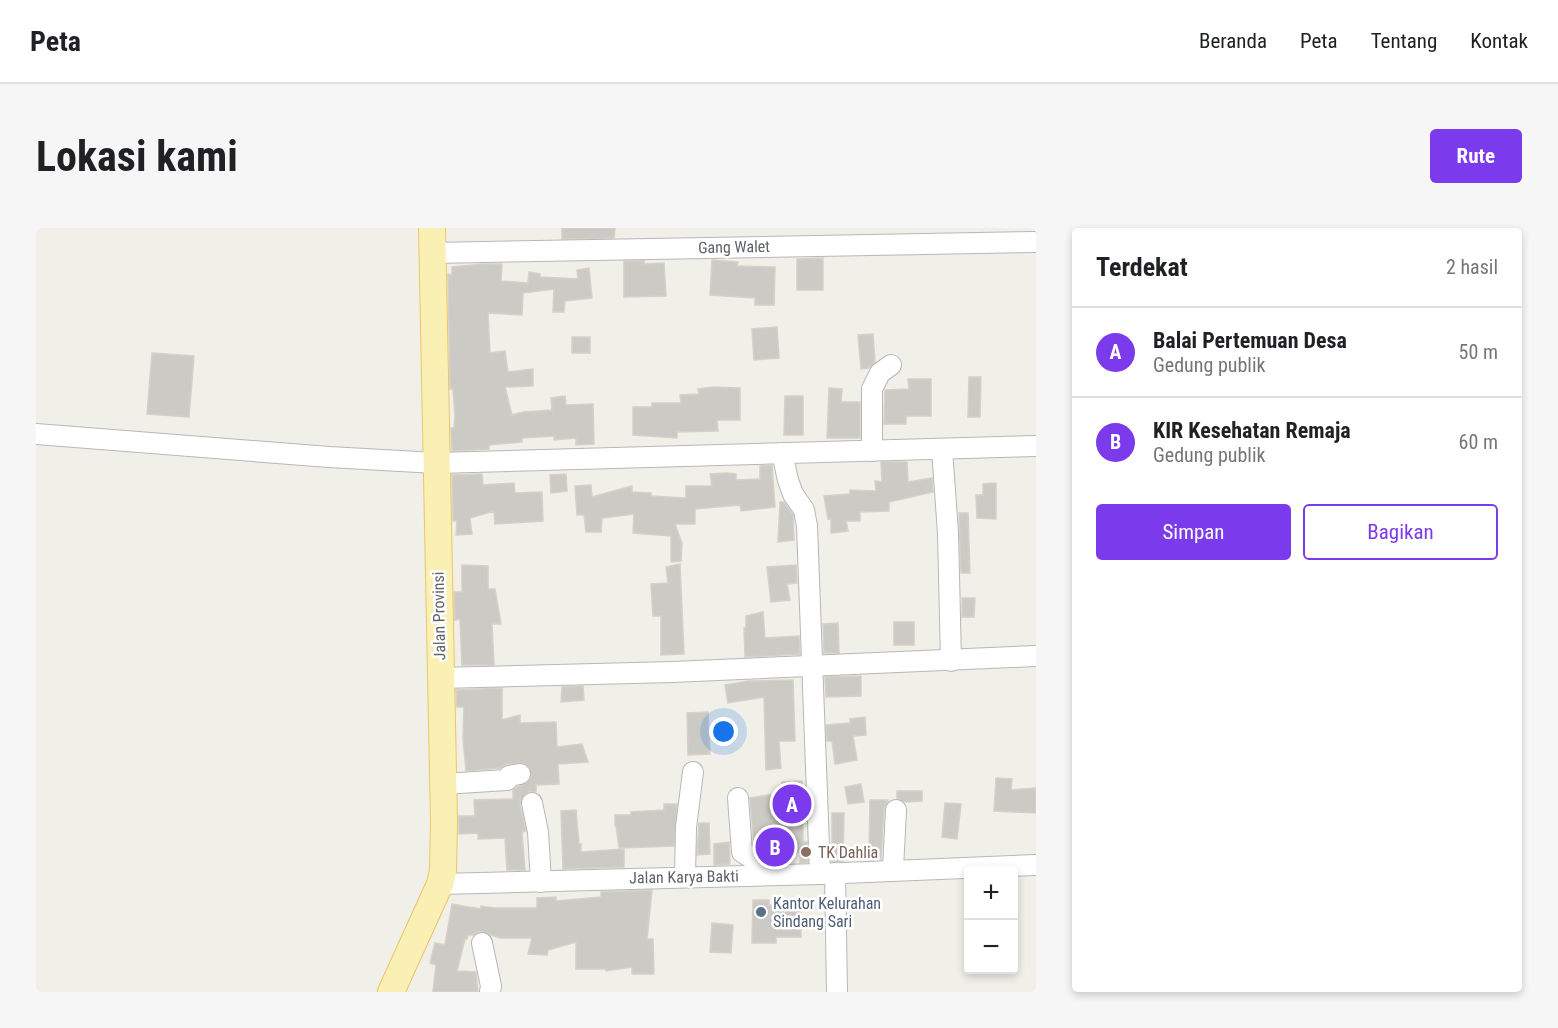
<!DOCTYPE html>
<html lang="id">
<meta charset="utf-8">
<style>
:root{--surface:#fff;--page:#f6f6f6;--text:#202124;--muted:#757577;--line:#e0e0e0;--accent:#7c3aed}
body{margin:0;font-family:"Roboto Condensed",sans-serif;background:var(--page);color:var(--text)}
.controls{position:absolute;right:18px;bottom:18px;display:grid;overflow:hidden;border-radius:6px;box-shadow:0 3px 9px #0003}
.controls button{width:54px;height:54px;display:grid;place-items:center;padding:0;border:0;border-bottom:2px solid var(--line);background:var(--surface);color:var(--text);font:30px sans-serif}
.you{position:absolute;left:688px;top:504px;width:21px;height:21px;margin:-15px;border:4px solid #fff;border-radius:50%;background:#1a73e8;box-shadow:0 0 0 9px #1a73e833}
.badge{display:grid;place-items:center;width:39px;height:39px;border-radius:50%;background:var(--accent);color:#fff;font-size:20px;font-weight:700}
.pin{position:absolute;translate:-50% -50%;border:3px solid #fff;box-shadow:0 2px 6px #0006}
.list{margin:0;padding:0;list-style:none}
h2{display:flex;justify-content:space-between;align-items:center;height:78px;margin:0;padding:0 24px;font-size:26px}
h2 small{font-size:20px;font-weight:400;color:var(--muted)}
.list li{display:grid;grid-template-columns:39px 1fr auto;gap:18px;align-items:center;box-sizing:border-box;height:90px;padding:0 24px;border-top:2px solid var(--line)}
.list b{display:block;font-size:22px;white-space:nowrap}
.list p{margin:0;font-size:20px;white-space:nowrap;color:var(--muted)}
.list em{font-size:20px;font-style:normal;color:var(--muted)}
.actions{display:flex;gap:12px;padding:18px 24px}
.actions a{flex:1;padding:14px 0;border:2px solid var(--accent);border-radius:6px;text-align:center;font-size:21px;color:var(--accent)}
.actions .main{background:var(--accent);color:#fff}
.map{position:relative;flex:none;width:1000px;height:764px;overflow:hidden;border-radius:6px}
header{display:flex;align-items:center;gap:36px;box-sizing:border-box;height:84px;padding:0 30px;background:var(--surface);border-bottom:2px solid var(--line)}
header strong{font-size:28px}
nav{display:flex;gap:33px;margin-inline-start:auto;font-size:21px}
.intro{display:flex;align-items:center;justify-content:space-between;box-sizing:border-box;height:144px;padding:0 36px}
h1{margin:0;font-size:42px}
.button{padding:15px 27px;border-radius:6px;background:var(--accent);color:#fff;font-size:21px;font-weight:700}
main{display:flex;gap:36px;padding:0 36px}
aside{flex:1;background:var(--surface);border-radius:6px;box-shadow:0 3px 9px #0003}
.map>svg:first-child{display:block}
</style>
<header>
<strong>Peta</strong>
<nav><a>Beranda</a><a>Peta</a><a>Tentang</a><a>Kontak</a></nav>
</header>
<div class="intro"><h1>Lokasi kami</h1><a class="button">Rute</a></div>
<main>
<div class="map">
<svg width="1000" height="764" viewBox="0 0 1000 764">
<rect width="100%" height="100%" fill="#f0efe8"/>
<g fill="#cccac4" stroke="#d5d1c7" stroke-width="1.5">
<polygon points="526,0 579,0 578,10 526,11"/>
<polygon points="787,30 787,62 761,62 761,31"/>
<polygon points="676,32 702,34 701,38 739,39 738,77 719,77 719,70 674,67"/>
<polygon points="588,33 608,33 608,36 628,35 630,68 588,69"/>
<polygon points="448,36 466,36 465,53 492,55 493,44 504,46 504,49 542,51 541,42 553,40 556,70 529,73 528,84 517,84 518,61 487,65 486,87 452,85 454,125 469,123 472,144 497,141 497,158 469,159 476,187 487,184 516,182 515,170 529,168 530,177 557,176 558,216 540,217 540,210 518,212 518,208 486,210 486,214 453,217 453,221 416,223 415,200 418,200 419,188 417,161 414,161 412,46 416,47 416,39"/>
<polygon points="741,99 743,130 718,132 716,101"/>
<polygon points="837,106 839,134 833,140 825,141 822,107"/>
<rect x="536" y="109" width="18" height="16"/>
<polygon points="116,125 158,128 153,189 111,186"/>
<polygon points="933,149 945,149 944,189 932,189"/>
<polygon points="872,151 895,151 895,188 870,188 870,196 848,196 849,162 873,161"/>
<polygon points="678,159 704,160 704,192 681,192 682,203 641,204 641,210 597,207 597,179 616,179 616,175 645,175 644,167 663,166 662,161"/>
<polygon points="793,160 806,161 805,174 824,174 824,210 791,210"/>
<polygon points="749,168 767,168 767,207 748,207"/>
<polygon points="845,234 871,234 872,254 896,250 897,264 853,274 853,283 824,284 824,293 810,293 812,303 795,305 795,290 792,291 788,268 814,266 814,262 840,263 839,253 846,254"/>
<polygon points="736,237 739,279 705,283 704,277 659,281 659,296 639,296 646,315 645,333 635,334 635,308 597,305 598,286 566,290 565,304 550,304 548,287 541,287 539,258 555,257 556,269 596,258 596,264 615,265 615,268 650,270 650,258 676,258 674,246 690,245 700,246 700,252 724,251 724,238"/>
<polygon points="446,246 447,257 478,255 479,265 506,264 507,293 459,296 458,283 434,290 436,306 420,307 421,293 417,293 416,247"/>
<polygon points="530,246 531,263 515,265 514,247"/>
<polygon points="960,255 960,291 941,290 940,267 947,267 947,256"/>
<polygon points="744,274 748,274 757,287 758,312 742,314"/>
<polygon points="923,285 932,285 934,345 925,345"/>
<polygon points="644,336 648,426 625,427 625,388 617,388 615,356 632,355 630,339"/>
<polygon points="426,337 452,338 452,361 459,361 465,396 456,396 458,437 426,437 424,391 419,392 418,364 426,364"/>
<polygon points="760,337 761,355 751,356 754,372 735,374 731,339"/>
<polygon points="926,370 939,370 938,389 926,389"/>
<polygon points="727,384 729,410 763,408 764,426 709,429 708,400 710,400 710,388"/>
<rect x="858" y="394" width="20" height="23"/>
<polygon points="802,395 803,425 788,425 787,396"/>
<polygon points="825,448 825,468 790,469 789,449"/>
<polygon points="757,452 759,513 743,513 745,540 730,542 728,469 692,475 689,457 712,453"/>
<polygon points="547,458 548,472 525,474 526,459"/>
<polygon points="466,460 466,492 484,487 484,495 520,494 521,519 546,516 552,534 522,536 523,556 500,557 500,564 493,563 485,571 484,577 490,603 486,604 489,642 471,642 469,610 442,611 442,605 423,606 423,588 439,588 438,572 477,571 477,562 481,559 491,555 495,549 493,539 487,535 471,536 464,540 430,543 427,510 428,479 421,479 420,462"/>
<polygon points="672,484 674,526 652,527 651,485"/>
<polygon points="829,489 830,507 817,508 821,532 799,536 796,513 791,513 790,497 814,495 814,491"/>
<polygon points="960,550 976,551 975,562 1000,560 1000,585 958,583"/>
<polygon points="766,553 767,614 771,614 772,634 764,635 764,625 729,625 718,617 714,570 746,565 746,554"/>
<polygon points="825,556 828,574 812,576 809,559"/>
<polygon points="861,563 886,563 886,573 869,574 861,570"/>
<polygon points="834,572 852,572 848,581 845,631 833,632"/>
<polygon points="909,575 925,576 921,611 906,609"/>
<polygon points="628,576 641,576 638,618 583,620 580,598 579,598 579,587 595,587 595,584 628,582"/>
<polygon points="540,582 543,616 545,616 545,624 588,621 588,639 527,641 525,583"/>
<polygon points="796,585 808,585 807,633 796,634"/>
<polygon points="663,595 673,595 674,626 661,627"/>
<polygon points="693,614 694,636 678,637 678,616"/>
<polygon points="616,662 611,711 617,711 618,746 596,746 596,739 570,743 570,741 540,741 540,714 512,722 511,727 492,726 496,710 464,710 444,703 437,707 432,707 431,711 429,711 421,743 440,744 442,764 397,764 400,737 394,735 399,715 409,717 416,676 445,681 445,678 458,680 501,680 501,670 520,669 520,673 565,669 565,664"/>
<polygon points="717,672 733,672 733,677 765,677 765,709 740,709 740,715 716,715"/>
<polygon points="676,695 697,697 695,725 674,724"/>
</g>
<g fill="none" stroke-linecap="round" stroke-linejoin="round">
<g stroke="#b5b8bb" stroke-width="22">
<g id="minor">
<polyline points="396,25 1000,14"/>
<polyline points="0,206 293,229 400,235 1000,218"/>
<polyline points="906,221 912,305 915,433"/>
<polyline points="836,223 836,161 844,145 855,137"/>
<polyline points="746,225 752,252 757,266 768,282 771,298 784,646"/>
<polyline points="404,450 636,444 1000,428"/>
<polyline points="407,556 471,552 473,548 484,546"/>
<polyline points="702,570 706,624 720,633 722,647"/>
<polyline points="496,575 502,604 505,654"/>
<polyline points="857,641 860,582"/>
<polyline points="799,645 801,764"/>
<polyline points="649,648 650,599 657,544"/>
<polyline points="404,656 784,646 1000,637"/>
<polyline points="446,715 455,758 454,764"/>
</g>
</g>
<g stroke="#eac668" stroke-width="28">
<polyline id="major" points="355,764 404,656 407,643 408,594 396,0"/>
</g>
<use href="#minor" stroke="#fff" stroke-width="20"/>
<use href="#major" stroke="#fbf0b3" stroke-width="26"/>
</g>
<circle fill="#8d6e63" stroke="#fff" stroke-width="2" cx="770" cy="624" r="6"/>
<circle fill="#5c6f8a" stroke="#fff" stroke-width="2" cx="725" cy="684" r="6"/>
<g text-anchor="middle" dominant-baseline="central" stroke-width="5" stroke-linejoin="round" paint-order="stroke">
<g font-size="16" fill="#5f6367" stroke="#fff">
<text transform="translate(698 19) rotate(-1)">Gang Walet</text>
<text transform="translate(403 388) rotate(-91)">Jalan Provinsi</text>
<text transform="translate(648 649) rotate(-1)">Jalan Karya Bakti</text>
</g>
<g font-size="16" fill="#785e54" stroke="#fff" text-anchor="start">
<text x="782" y="624">TK Dahlia</text>
</g>
<g font-size="16" fill="#4e5e75" stroke="#fff" text-anchor="start">
<text x="737" y="675">Kantor Kelurahan<tspan x="737" dy="18">Sindang Sari</tspan></text>
</g>
</g>
</svg>
<div class="controls">
<button>+</button>
<button>−</button>
</div>
<div class="you"></div>
<div class="pin badge" style="left:756px;top:576px">A</div>
<div class="pin badge" style="left:739px;top:619px">B</div>
</div>
<aside>
<h2>Terdekat<small>2 hasil</small></h2>
<ul class="list">
<li><span class="badge">A</span><div><b>Balai Pertemuan Desa</b><p>Gedung publik</p></div><em>50 m</em></li>
<li><span class="badge">B</span><div><b>KIR Kesehatan Remaja</b><p>Gedung publik</p></div><em>60 m</em></li>
</ul>
<div class="actions"><a class="main">Simpan</a><a>Bagikan</a></div>
</aside>
</main>
